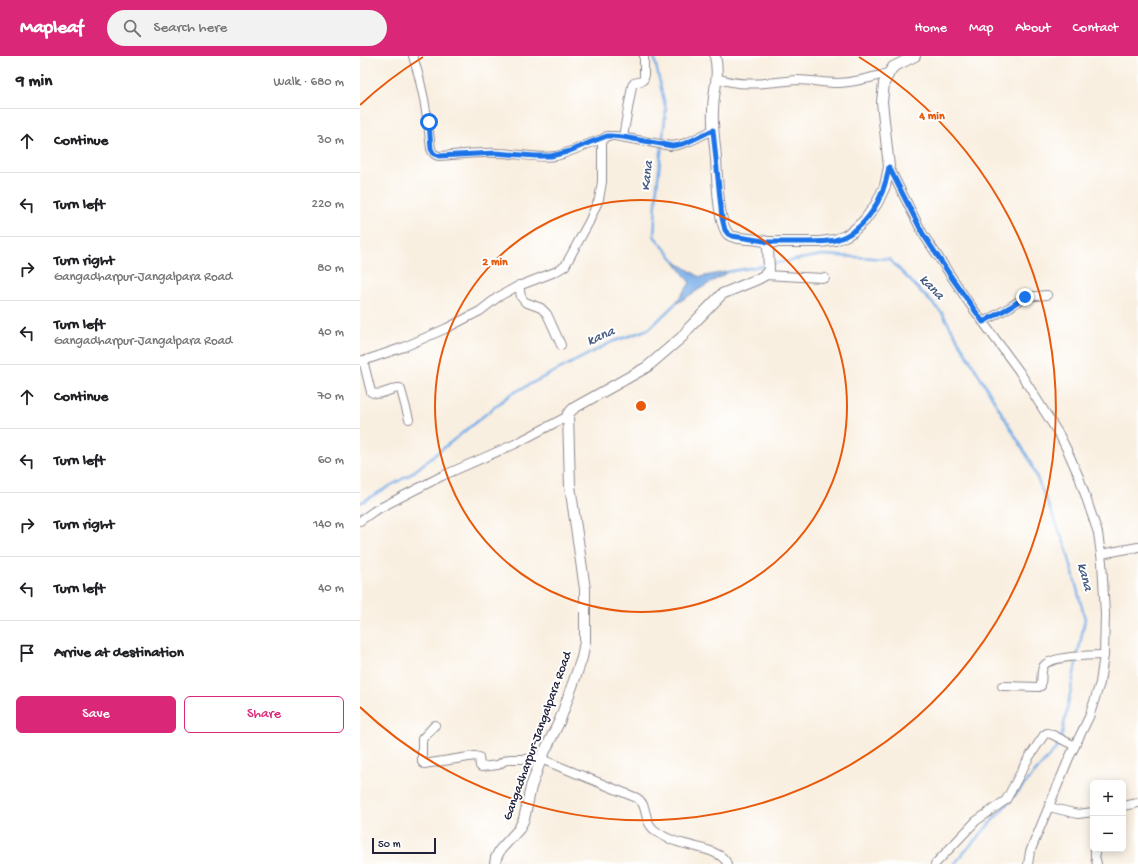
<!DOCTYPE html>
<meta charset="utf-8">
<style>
:root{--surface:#fff;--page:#f2f2f2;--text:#202124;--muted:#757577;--line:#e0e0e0;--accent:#db2777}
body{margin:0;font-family:"Gochi Hand",sans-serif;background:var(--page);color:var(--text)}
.controls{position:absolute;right:12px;bottom:12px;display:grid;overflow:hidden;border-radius:6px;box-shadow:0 2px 10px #0003}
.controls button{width:36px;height:36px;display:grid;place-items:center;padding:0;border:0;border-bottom:1px solid var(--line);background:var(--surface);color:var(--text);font:20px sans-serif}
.scale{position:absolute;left:12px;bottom:10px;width:64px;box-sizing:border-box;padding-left:4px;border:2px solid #22223b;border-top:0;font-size:11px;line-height:14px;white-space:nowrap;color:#22223b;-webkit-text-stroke:3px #fff;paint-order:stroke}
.stop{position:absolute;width:12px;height:12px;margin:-9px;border:3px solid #1a73e8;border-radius:50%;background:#fff}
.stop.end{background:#1a73e8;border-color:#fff;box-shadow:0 1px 4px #0008}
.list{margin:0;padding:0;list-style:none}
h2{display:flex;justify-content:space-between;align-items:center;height:52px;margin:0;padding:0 16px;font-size:17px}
h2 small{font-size:13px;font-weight:400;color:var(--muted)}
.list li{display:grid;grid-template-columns:26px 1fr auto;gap:12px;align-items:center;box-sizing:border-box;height:64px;padding:0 16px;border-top:1px solid var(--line)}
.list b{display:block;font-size:15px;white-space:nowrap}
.list p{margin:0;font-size:13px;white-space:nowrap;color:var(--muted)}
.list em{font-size:13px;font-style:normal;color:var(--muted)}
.actions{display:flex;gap:8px;padding:12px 16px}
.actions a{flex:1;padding:9px 0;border:1px solid var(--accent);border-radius:6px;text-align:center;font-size:14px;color:var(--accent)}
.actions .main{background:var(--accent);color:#fff}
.icon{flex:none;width:22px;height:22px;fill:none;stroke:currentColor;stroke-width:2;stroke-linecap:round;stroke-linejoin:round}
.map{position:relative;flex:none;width:778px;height:808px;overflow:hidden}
header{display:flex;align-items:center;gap:24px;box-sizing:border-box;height:56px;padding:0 20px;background:var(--accent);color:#fff}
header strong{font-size:19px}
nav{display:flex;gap:22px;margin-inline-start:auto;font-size:14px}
.search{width:280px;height:36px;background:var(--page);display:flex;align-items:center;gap:10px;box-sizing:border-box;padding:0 14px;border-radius:22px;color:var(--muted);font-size:15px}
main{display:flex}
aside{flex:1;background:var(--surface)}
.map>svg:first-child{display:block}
</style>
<header>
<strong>Mapleaf</strong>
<div class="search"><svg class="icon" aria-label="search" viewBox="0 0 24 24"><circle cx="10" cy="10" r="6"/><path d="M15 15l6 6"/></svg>Search here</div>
<nav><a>Home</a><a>Map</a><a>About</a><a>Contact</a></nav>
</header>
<main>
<aside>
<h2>9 min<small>Walk · 680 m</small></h2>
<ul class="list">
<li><svg class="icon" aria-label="ahead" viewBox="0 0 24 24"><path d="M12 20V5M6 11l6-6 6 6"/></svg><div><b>Continue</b></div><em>30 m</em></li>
<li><svg class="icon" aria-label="left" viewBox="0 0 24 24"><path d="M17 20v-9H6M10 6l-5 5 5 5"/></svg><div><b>Turn left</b></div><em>220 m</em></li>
<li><svg class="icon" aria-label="right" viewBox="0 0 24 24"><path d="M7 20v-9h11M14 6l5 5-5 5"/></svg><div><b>Turn right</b><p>Gangadharpur-Jangalpara Road</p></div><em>80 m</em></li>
<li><svg class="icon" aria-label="left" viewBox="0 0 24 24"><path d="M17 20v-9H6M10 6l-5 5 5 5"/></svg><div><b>Turn left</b><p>Gangadharpur-Jangalpara Road</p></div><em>40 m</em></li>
<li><svg class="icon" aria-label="ahead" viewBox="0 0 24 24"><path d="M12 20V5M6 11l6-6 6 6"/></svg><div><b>Continue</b></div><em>70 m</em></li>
<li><svg class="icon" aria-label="left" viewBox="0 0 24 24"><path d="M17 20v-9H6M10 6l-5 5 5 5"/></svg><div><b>Turn left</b></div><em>60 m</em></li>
<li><svg class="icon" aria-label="right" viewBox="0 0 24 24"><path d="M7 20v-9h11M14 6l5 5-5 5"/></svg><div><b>Turn right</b></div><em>140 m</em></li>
<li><svg class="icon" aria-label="left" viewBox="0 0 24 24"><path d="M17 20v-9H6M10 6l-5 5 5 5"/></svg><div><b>Turn left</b></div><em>40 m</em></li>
<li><svg class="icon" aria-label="arrive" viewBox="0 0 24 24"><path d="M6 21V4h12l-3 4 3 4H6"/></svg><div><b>Arrive at destination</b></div></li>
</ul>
<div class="actions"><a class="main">Save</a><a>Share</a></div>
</aside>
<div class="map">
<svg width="778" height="808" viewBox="0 0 778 808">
<rect width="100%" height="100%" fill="#fff"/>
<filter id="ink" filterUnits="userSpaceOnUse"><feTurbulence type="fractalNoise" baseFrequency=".025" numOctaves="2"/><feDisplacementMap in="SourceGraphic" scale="8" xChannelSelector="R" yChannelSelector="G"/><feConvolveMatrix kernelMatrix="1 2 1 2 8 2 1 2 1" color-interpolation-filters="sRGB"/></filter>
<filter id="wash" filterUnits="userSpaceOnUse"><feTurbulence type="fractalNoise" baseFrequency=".012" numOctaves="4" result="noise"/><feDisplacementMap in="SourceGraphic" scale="16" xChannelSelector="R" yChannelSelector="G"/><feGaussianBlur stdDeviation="0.9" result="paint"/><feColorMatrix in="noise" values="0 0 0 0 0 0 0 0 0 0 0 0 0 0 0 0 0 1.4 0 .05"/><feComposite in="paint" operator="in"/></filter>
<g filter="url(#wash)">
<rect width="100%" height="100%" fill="#f9efe0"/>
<polygon fill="#7aaee7" stroke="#4e6891" points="314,205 340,221 370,215 343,231 314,249 330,227"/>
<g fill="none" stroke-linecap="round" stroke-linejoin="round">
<g stroke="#7aaee7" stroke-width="2.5">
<polyline points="294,0 306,54 297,131 294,180 316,206"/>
<polyline points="412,208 462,199 529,203 582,257 669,403 706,491 725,563 718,598"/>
<polyline points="367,216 407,209"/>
<polyline points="0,447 51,418 151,338 252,286 289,273 316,247"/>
<polyline points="594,808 700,688 717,603"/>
</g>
</g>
</g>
<g filter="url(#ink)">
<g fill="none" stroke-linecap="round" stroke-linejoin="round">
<g stroke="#8e888e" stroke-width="10">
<g id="minor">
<path d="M53,0C63,31 68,60 71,93C73,97 74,99 79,100C98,99 118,96 138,97C157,97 177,103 196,100C212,96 227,87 243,83"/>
<path d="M357,22C382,32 411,26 437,24C451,24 464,27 477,27C495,27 512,21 529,17"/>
<polyline points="263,81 272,30 274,27 282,25 284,23 284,0"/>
<polyline points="529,111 563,178 609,247 659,315 700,380 708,396 719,421 738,477 742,506 745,558 744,599 740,627 729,661 709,702 670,796 668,808"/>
<polyline points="405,219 441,221 465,222"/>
<polyline points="159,229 161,241 165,246 181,252 187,258 201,289"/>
<polyline points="623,266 650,251 665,241 687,239"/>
<path d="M3,304L11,336C18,341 29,334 37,332H40L41,334L49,363"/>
<path d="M0,306L44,291L87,272L120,255L138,241L156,231L195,216L205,210L229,166L239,143L242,126V88L243,83L247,80H255L311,90C327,89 339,80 353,74"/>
<polyline points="0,465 14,455 82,420 155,388 208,360"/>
<polyline points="741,498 778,491"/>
<path d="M642,630L679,631L681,630V627C682,622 681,616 683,611C687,600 733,599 744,599"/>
<path d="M75,669L62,683V706L64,708L115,700L119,701L120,710L121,711L138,709L144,705L149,703H181L277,742C287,748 284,760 290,769C294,776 305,781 312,784C325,790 363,793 367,808"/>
<polyline points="763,750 778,747"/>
<polyline points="689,751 718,758 733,756"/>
<polyline points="735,793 735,800 737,808"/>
<polyline points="575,808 616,765 646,744 668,703 684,679 687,677 691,678 715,690"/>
</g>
</g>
<g stroke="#8e888e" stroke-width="12">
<g id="tertiary">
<polyline points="407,186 460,186 475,184 485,180 492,176 505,164 517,147 525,130 529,111 522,46 524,27 529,17 533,11 555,0"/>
<path d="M135,808L136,802L140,794L159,773L164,763L171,731L181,703L200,664L222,602L225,585V533L210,430L208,358L214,352L287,311L322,281L328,273L362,238L398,223L405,219L409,214L408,191L407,186C398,182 374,184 368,178C358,168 357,118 356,103C355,87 352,71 353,55C353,35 360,21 355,0"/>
</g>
</g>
<use href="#minor" stroke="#fff" stroke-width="8"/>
<use href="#tertiary" stroke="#fff" stroke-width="10"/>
</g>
</g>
<g fill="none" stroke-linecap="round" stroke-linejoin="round" filter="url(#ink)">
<path stroke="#1a73e8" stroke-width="5" d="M69,66L71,93L74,98L79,100L135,97L175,100H191L207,96L231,86L247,80H251L263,81L312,90C327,89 339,80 353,74L362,162L365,174L368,178L372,180L404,185L407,186C420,186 434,186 447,186C456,186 466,186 475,184C507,175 524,141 529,111L563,178L592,222L623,266L650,251L665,241"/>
</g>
<g fill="none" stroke="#e8590c" stroke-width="2">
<circle cx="281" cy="350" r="206"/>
<path d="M0 49A412 412 0 0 1 63 1M499 1A412 412 0 1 1 0 651"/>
</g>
<g text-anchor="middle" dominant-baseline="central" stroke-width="4" stroke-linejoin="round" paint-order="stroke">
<g font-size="13" fill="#22223b" stroke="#fff">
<text transform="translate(178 680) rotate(-70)">Gangadharpur-Jangalpara Road</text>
</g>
<g font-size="14" font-style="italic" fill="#455a80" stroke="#fff">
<text transform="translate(288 120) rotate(-84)">Kana</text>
<text transform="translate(571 232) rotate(46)">kana</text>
<text transform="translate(241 281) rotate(-24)">kana</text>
<text transform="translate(724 521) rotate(75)">kana</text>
</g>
</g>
<circle cx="281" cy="350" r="6" fill="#e8590c" stroke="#fff" stroke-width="2"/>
<g font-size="12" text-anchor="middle" font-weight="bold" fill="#e8590c" stroke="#fff" stroke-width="4" stroke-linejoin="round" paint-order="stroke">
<text x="572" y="63">4 min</text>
<text x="135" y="209">2 min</text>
</g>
</svg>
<div class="controls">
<button>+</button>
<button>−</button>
</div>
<div class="scale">50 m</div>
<div class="stop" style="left:69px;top:66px"></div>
<div class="stop end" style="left:665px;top:241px"></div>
</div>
</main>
